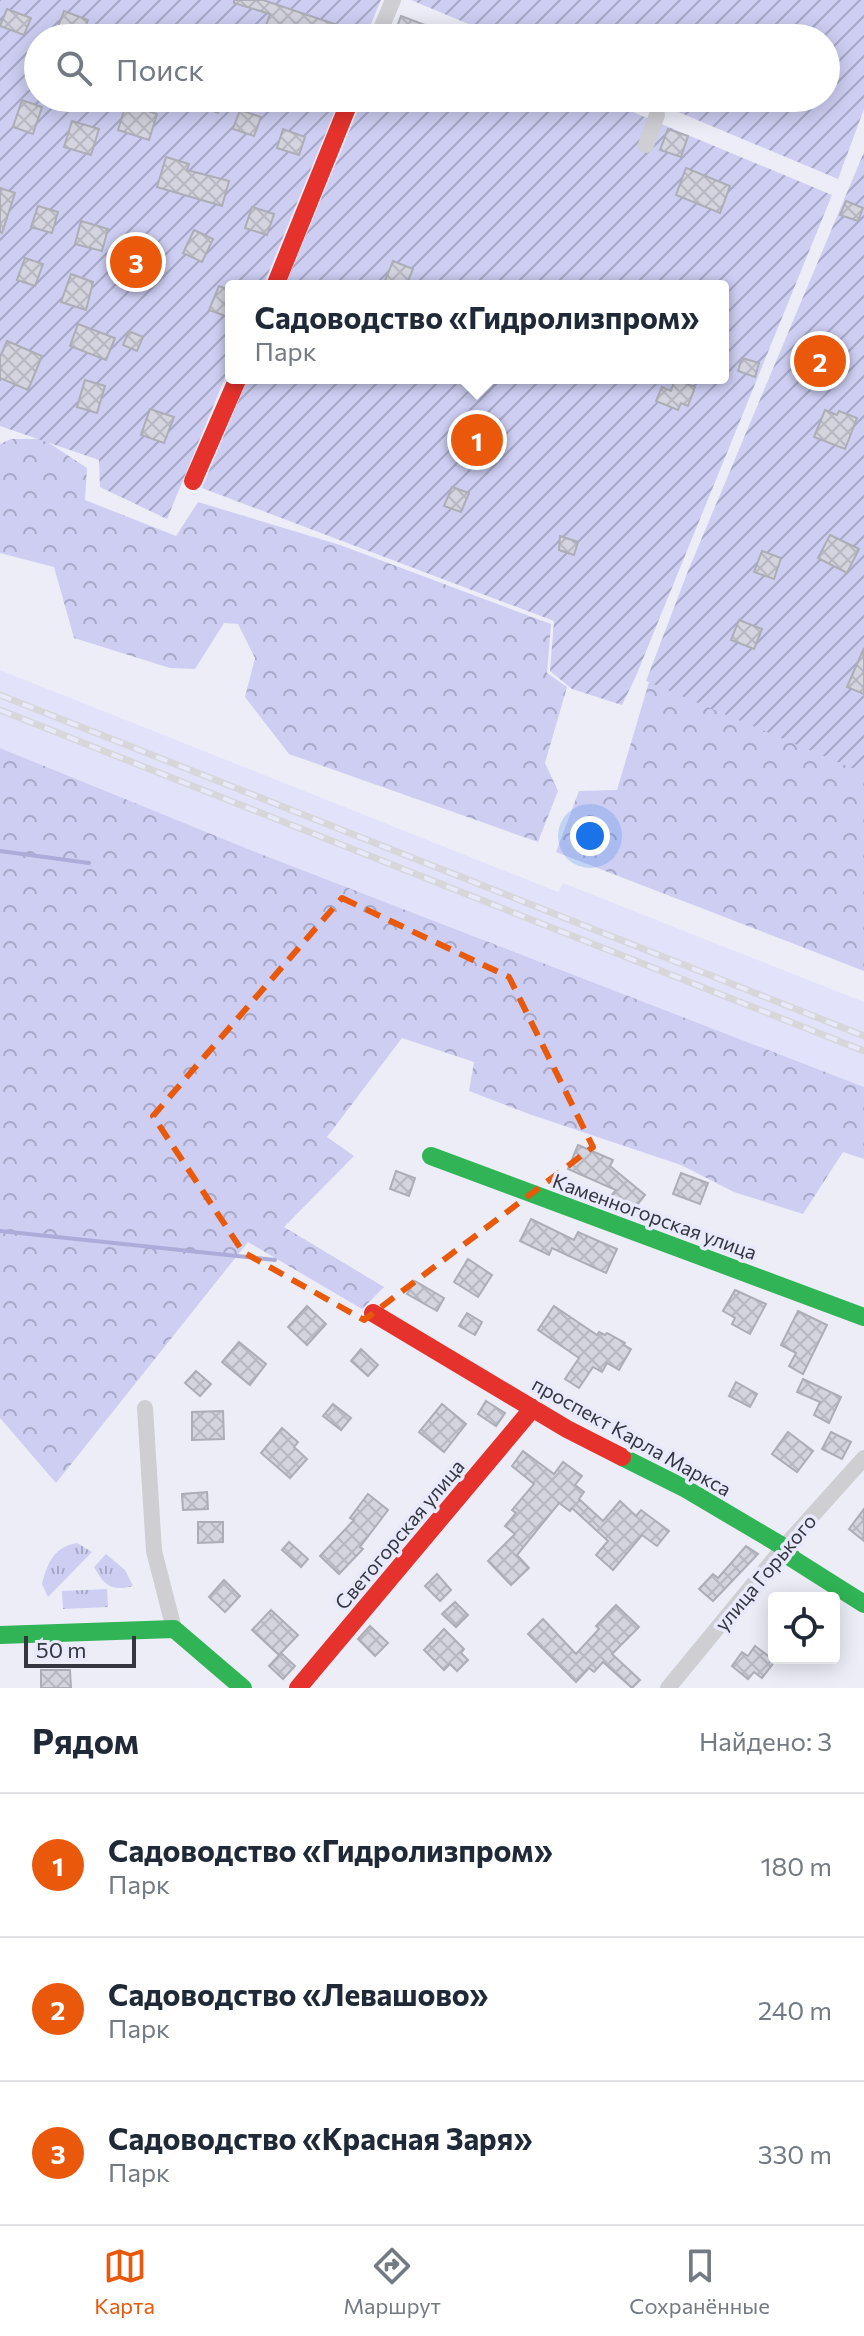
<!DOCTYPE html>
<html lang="ru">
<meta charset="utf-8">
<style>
:root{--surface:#fff;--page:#f6f6f7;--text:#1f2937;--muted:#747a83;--line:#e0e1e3;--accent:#ea580c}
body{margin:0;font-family:Commissioner,sans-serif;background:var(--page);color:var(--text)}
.controls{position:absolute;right:24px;bottom:24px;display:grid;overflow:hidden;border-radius:8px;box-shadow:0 4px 20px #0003}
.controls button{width:72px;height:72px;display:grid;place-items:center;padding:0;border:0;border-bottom:2px solid var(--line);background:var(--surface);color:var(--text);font:40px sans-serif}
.scale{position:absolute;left:24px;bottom:20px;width:112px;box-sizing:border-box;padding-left:8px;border:4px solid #363641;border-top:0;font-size:22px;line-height:28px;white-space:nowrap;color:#363641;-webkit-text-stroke:6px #e8e9fb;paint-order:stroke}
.you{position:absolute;left:590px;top:836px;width:28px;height:28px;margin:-20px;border:6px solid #fff;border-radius:50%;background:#1a73e8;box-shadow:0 0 0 12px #1a73e833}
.badge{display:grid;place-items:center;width:52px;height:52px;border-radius:50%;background:var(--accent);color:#fff;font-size:26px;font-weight:700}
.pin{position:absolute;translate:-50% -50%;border:4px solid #fff;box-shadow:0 2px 8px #0006}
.popup{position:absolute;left:225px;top:280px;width:504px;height:104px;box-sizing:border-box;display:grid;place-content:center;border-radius:8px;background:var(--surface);filter:drop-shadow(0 2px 6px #0005);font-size:26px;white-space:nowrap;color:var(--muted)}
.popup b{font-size:30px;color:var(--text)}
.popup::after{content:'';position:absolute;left:50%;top:100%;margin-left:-16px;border:16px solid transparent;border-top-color:var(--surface)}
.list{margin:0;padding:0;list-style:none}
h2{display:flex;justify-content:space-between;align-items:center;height:104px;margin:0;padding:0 32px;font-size:34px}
h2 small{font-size:26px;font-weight:400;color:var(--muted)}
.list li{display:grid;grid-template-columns:52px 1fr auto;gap:24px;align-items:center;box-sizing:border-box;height:144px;padding:0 32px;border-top:2px solid var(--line)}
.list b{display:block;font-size:30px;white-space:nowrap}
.list p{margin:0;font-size:26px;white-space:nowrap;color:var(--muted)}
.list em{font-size:26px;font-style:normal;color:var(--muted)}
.icon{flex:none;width:44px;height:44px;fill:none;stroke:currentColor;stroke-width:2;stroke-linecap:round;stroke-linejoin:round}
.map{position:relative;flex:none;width:864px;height:1688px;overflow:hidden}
.search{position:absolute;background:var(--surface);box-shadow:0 4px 20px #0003;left:24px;right:24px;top:24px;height:88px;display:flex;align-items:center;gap:20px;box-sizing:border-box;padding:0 28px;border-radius:44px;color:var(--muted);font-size:30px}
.sheet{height:536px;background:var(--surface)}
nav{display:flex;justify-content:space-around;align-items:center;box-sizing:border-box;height:112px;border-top:2px solid var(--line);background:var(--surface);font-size:22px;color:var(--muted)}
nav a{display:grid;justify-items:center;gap:4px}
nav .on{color:var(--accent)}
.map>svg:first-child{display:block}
</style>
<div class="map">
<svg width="864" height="1688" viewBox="0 0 864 1688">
<defs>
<pattern id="forest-crowns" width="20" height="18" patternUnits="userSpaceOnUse" patternTransform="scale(2)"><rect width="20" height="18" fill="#cdcef2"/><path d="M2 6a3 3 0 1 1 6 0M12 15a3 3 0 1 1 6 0" fill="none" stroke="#a7a8c6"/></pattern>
<pattern id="park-tufts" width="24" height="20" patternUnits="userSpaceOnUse" patternTransform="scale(2)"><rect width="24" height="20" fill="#cdcef2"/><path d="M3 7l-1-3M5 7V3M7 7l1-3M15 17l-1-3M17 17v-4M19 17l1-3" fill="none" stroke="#a7a8c6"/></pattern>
<pattern id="garden-furrows" width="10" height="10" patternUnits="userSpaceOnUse" patternTransform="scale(2)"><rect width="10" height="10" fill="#cdcef2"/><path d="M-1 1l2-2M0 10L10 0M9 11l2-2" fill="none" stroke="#a7a8c6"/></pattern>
<pattern id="building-cross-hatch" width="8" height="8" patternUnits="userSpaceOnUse" patternTransform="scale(2)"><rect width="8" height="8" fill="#d4d4df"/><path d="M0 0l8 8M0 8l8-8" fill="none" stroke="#b7b7c1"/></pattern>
</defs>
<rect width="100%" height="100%" fill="#ecedf7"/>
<polygon fill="#e2e3fb" points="0,670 558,892 563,883 864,1002 864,1087 258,853 0,748"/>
<g fill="url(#forest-crowns)">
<polygon points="11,439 43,439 87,468 85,500 176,536 198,502 340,545 551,624 547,673 567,687 545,763 558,791 538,842 289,754 245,697 255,658 238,624 224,623 195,669 170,668 74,638 54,567 0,553 0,444"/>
<polygon points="649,682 864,758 864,971 556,852 579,791 617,790"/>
<polygon points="0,748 258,853 864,1087 864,1159 843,1152 803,1214 734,1192 681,1165 529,1114 469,1091 474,1062 402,1038 327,1137 354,1156 284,1227 384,1287 362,1309 248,1242 56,1483 0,1418"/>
</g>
<g fill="url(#park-tufts)">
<path d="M77,1543L92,1552L48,1597L42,1584C47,1563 54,1547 77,1543Z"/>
<path d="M106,1554L125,1570L133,1586C111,1592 104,1585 94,1567Z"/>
<polygon points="107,1589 108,1607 63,1609 62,1591"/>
</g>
<g fill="url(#garden-furrows)">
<polygon points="0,0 381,0 365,38 38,38 38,98 340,98 263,286 231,286 231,363 167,519 100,487 99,460 0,426"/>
<polygon points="411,0 864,0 864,109 838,179 645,98 826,98 826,38 502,38"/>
<polygon points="363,98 599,98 832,195 636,676 622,705 572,689 550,671 554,621 202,488 248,378 723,378 723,286 285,286"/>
<polygon points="864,152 864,773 646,681 688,571"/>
</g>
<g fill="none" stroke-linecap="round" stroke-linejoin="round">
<g stroke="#acabd9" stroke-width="4">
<polyline points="0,851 89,863"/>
<polyline points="0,1231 275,1260"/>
</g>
</g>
<g fill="url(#building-cross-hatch)" stroke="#acadb6" stroke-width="2">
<polygon points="234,0 263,0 367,35 366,38 275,38 263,34 270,14 234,3"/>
<polygon points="7,9 31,18 24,35 0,26"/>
<polygon points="64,11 88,20 81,38 54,38"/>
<polygon points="401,16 433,28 429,38 393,38"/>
<polygon points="181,98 223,98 218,113"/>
<polygon points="22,100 42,107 33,134 13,127"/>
<polygon points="126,104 157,114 149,140 118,130"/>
<polygon points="240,110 261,117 254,136 233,129"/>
<polygon points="72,121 99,129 91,155 64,147"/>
<polygon points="283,129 305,137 299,155 277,148"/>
<polygon points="668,129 688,136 681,157 660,150"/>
<polygon points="166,157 189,164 187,170 229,181 222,206 157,187"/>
<polygon points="686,168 730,186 720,213 676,195"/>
<polygon points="0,188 15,193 2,233 0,232"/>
<polygon points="846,201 863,208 858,221 840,215"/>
<polygon points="38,206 58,212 52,233 31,227"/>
<polygon points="252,207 274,214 267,235 245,228"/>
<polygon points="81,221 108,229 102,251 75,244"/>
<polygon points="194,230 213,239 202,262 183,253"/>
<polygon points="129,238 154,246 145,273 120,265"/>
<polygon points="25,258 43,264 35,286 17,280"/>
<polygon points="393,261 413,269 406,286 392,286 384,283"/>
<polygon points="71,274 93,282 86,310 61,302"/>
<polygon points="219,286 231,291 231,318 209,310"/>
<polygon points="78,324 115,338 106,360 70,346"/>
<polygon points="129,331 143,337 137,351 123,345"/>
<polygon points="7,341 42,356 28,390 0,378 0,357"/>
<polygon points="742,358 759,363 755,377 738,371"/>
<polygon points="675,379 695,387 688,406 681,403 678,410 656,401 662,387 671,391"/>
<polygon points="85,380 105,386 97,413 77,407"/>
<polygon points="150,409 174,417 164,443 141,435"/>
<polygon points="825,410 837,415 839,411 857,418 845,449 814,437"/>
<polygon points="452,487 469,493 461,512 444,506"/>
<polygon points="830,535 859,549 847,573 818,558"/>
<polygon points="560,536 578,542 574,555 559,550"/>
<polygon points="762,551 781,558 774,579 754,572"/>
<polygon points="739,620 762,629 754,649 731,640"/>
<polygon points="864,648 864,694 847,687"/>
<polygon points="578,1145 613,1160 610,1166 645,1195 630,1214 610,1197 616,1190 568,1169"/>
<polygon points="396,1171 415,1178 409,1196 390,1189"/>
<polygon points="681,1173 708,1183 700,1204 673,1194"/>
<polygon points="531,1219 574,1240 578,1232 617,1249 606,1273 552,1248 549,1255 520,1241"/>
<polygon points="468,1259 492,1275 478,1297 454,1282"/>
<polygon points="415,1281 444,1298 437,1311 407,1294"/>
<polygon points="735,1290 766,1304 750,1334 732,1324 735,1318 723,1311"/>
<polygon points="307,1306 326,1324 307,1345 288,1327"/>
<polygon points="554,1306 597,1335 599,1332 605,1335 607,1333 625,1343 624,1345 631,1349 619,1370 607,1363 602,1372 593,1367 579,1388 565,1379 579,1358 538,1330"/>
<polygon points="798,1311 827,1325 803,1374 789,1366 796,1353 781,1345"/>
<polygon points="467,1313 482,1322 475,1335 459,1326"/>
<polygon points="239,1342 266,1364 250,1385 222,1362"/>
<polygon points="361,1349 378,1365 368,1376 351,1361"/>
<polygon points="196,1371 211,1384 200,1396 185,1383"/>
<polygon points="803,1379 841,1397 829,1423 814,1415 820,1402 797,1392"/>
<polygon points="736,1382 757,1394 750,1407 729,1396"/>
<polygon points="486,1401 505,1413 496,1426 478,1414"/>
<polygon points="333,1404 351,1418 341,1430 323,1416"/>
<polygon points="442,1404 466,1424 444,1452 419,1432"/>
<polygon points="223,1411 224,1439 192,1440 192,1412"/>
<polygon points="282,1428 298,1442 294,1447 307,1459 290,1478 261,1453"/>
<polygon points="788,1432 813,1451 797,1472 772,1454"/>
<polygon points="831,1432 851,1442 842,1459 822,1449"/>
<polygon points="523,1451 554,1474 563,1462 582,1476 575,1485 584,1492 579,1499 603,1521 620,1501 636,1516 641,1510 669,1531 657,1546 642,1535 613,1570 596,1555 608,1541 572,1508 570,1511 559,1503 517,1555 529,1568 511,1585 488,1561 515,1534 505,1526 516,1513 512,1510 534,1484 512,1466"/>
<polygon points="207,1492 208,1509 183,1510 182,1494"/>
<polygon points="368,1494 388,1510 360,1547 363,1549 339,1574 320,1556 354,1520 350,1518"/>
<polygon points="864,1509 864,1541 849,1529"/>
<polygon points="198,1522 223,1522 223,1542 198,1543"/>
<polygon points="289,1542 308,1559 301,1567 282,1550"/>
<polygon points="746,1546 758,1554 713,1601 699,1589 713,1574 718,1578"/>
<polygon points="437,1574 451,1590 440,1601 425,1586"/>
<polygon points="224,1580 240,1596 225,1612 209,1597"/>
<polygon points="455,1602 468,1615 456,1627 442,1614"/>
<polygon points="616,1605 639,1627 612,1654 640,1680 632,1688 603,1662 594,1672 589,1668 576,1682 528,1634 543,1619 576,1654 599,1629 596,1626"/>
<polygon points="271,1610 298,1635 279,1655 252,1630"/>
<polygon points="370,1626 388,1643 375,1656 358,1639"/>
<polygon points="444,1629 464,1649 461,1653 468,1660 457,1671 450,1664 444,1670 424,1650"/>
<polygon points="755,1646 775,1661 762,1678 754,1672 748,1679 732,1666 742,1652 748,1656"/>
<polygon points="281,1653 295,1666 283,1679 269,1666"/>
<polygon points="41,1670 70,1670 71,1688 41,1688"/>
</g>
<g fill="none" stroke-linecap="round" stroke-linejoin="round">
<g stroke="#ceced3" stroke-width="16">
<polyline points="377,38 393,0"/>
<polyline points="646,145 657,115"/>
<polyline points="145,1408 154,1551 174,1629"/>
<polyline points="668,1688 784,1547 864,1458"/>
</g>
<g stroke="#30b455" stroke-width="18">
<polyline points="431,1156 864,1317"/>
<polyline points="622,1457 686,1489 784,1547 793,1559 864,1604"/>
<polyline points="0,1635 174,1629 243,1688"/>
</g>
<g stroke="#e5322d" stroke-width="18">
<polyline points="275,286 351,98"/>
<polyline points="193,481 238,378"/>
<polyline points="373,1313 567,1429 622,1457"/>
<polyline points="298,1688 533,1408"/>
</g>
<g stroke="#d7d7da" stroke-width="7">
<g id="rail">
<polyline points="0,695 864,1036"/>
<polyline points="0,710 864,1051"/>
</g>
</g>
<use href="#rail" stroke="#e8e9fb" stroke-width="4" stroke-dasharray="12" stroke-linecap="butt"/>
</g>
<path fill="none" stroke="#e8590c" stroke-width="6" stroke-dasharray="16 10" stroke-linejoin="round" d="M342,898L509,977L593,1147L364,1320L243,1252L153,1116Z"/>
<g text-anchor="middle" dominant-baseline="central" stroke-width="7" stroke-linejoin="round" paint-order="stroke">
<g font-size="20" fill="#363641" stroke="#e8e9fb">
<text transform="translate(655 1216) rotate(20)">Каменногорская улица</text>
<text transform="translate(632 1436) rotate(29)">проспект Карла Маркса</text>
<text transform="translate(399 1534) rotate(-50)">Светогорская улица</text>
<text transform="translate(765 1572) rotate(-50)">улица Горького</text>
</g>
</g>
</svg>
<div class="controls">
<button><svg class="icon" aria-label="locate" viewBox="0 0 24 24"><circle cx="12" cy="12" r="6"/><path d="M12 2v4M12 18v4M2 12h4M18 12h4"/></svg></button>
</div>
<div class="scale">50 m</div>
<div class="you"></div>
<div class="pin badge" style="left:477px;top:440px">1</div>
<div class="popup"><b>Садоводство «Гидролизпром»</b>Парк</div>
<div class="pin badge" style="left:820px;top:361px">2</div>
<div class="pin badge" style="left:136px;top:262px">3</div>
<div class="search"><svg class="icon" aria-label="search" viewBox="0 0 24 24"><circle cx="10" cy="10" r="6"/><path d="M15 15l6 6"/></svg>Поиск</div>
</div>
<section class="sheet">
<h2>Рядом<small>Найдено: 3</small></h2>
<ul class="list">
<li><span class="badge">1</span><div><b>Садоводство «Гидролизпром»</b><p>Парк</p></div><em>180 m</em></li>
<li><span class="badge">2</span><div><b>Садоводство «Левашово»</b><p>Парк</p></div><em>240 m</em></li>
<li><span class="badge">3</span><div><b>Садоводство «Красная Заря»</b><p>Парк</p></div><em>330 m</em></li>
</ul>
</section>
<nav>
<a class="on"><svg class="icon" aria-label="map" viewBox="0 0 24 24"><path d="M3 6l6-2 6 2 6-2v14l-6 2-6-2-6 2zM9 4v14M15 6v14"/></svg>Карта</a>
<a><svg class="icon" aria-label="directions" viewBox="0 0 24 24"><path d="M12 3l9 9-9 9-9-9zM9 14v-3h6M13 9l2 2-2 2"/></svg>Маршрут</a>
<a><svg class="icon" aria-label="saved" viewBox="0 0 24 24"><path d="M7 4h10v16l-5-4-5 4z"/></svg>Сохранённые</a>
</nav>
